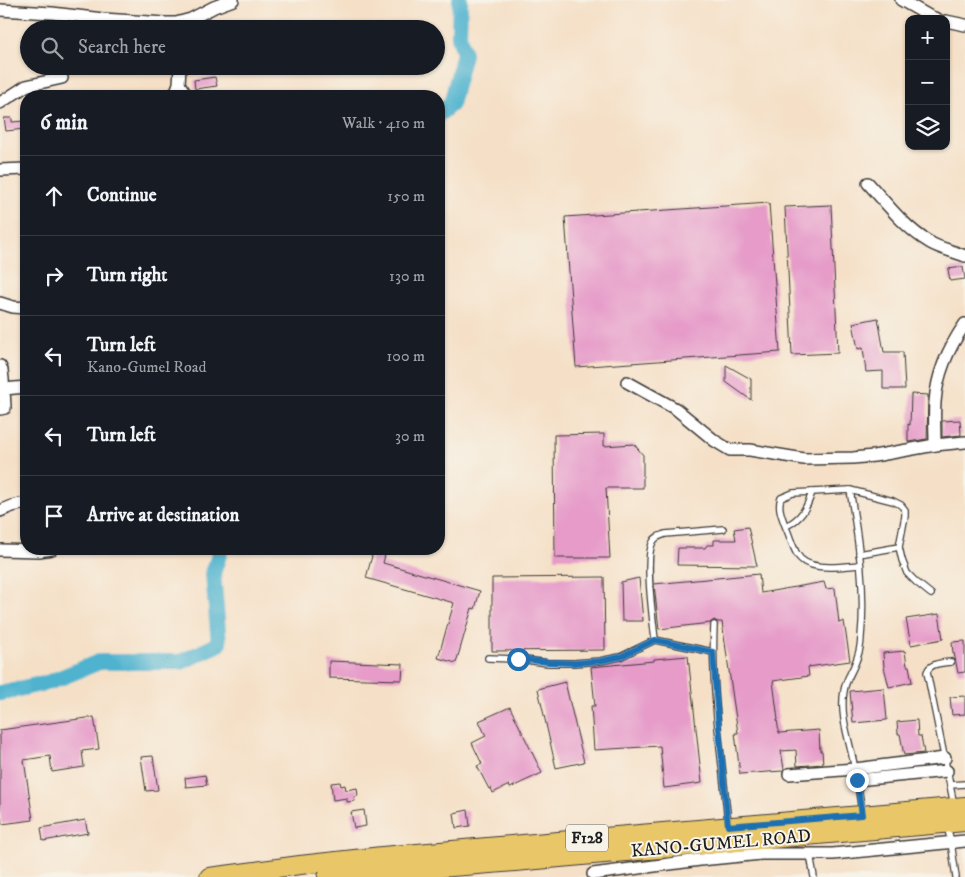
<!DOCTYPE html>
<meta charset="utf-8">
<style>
:root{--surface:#171b24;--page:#20242c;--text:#f1f3f6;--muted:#9ea1a6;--line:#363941}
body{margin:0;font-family:"IM FELL DW Pica",serif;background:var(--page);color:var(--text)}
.controls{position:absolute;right:15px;top:15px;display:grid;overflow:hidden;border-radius:10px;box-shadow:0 1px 4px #0004}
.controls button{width:45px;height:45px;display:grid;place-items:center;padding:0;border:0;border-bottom:1px solid var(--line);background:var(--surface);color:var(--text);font:25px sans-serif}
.stop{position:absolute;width:15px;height:15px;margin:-11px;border:4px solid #1f6fb2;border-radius:50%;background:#fff}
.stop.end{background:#1f6fb2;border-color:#fff;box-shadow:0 1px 5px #0008}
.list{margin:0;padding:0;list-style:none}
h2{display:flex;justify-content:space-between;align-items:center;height:65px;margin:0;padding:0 20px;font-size:21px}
h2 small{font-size:16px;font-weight:400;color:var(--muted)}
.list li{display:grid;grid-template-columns:32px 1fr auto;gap:15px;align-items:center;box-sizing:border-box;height:80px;padding:0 20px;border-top:1px solid var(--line)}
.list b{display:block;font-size:19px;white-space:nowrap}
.list p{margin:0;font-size:16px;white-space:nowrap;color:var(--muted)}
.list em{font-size:16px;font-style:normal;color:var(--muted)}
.icon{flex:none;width:28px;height:28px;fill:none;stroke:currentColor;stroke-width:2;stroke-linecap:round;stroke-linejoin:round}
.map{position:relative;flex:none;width:965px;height:877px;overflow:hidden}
.search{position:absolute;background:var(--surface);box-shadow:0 1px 4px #0004;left:20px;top:20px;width:425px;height:55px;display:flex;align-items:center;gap:12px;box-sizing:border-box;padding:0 18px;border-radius:28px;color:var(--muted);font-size:19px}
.panel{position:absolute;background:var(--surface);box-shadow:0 1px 4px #0004;left:20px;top:90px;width:425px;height:465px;border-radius:20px}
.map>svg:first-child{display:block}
</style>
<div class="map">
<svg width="965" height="877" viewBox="0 0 965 877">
<rect width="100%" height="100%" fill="#f7f3e8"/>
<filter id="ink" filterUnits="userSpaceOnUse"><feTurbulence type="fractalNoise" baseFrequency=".02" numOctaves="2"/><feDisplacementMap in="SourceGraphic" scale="10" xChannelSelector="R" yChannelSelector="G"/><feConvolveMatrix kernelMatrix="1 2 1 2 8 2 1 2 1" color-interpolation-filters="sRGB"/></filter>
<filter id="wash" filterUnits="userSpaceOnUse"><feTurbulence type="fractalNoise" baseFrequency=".0096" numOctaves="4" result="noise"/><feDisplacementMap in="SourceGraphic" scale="20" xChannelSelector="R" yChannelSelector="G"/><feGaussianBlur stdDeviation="1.12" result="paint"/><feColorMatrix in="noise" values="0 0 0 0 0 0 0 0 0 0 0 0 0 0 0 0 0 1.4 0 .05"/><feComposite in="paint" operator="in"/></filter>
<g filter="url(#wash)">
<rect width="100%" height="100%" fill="#f5e0c7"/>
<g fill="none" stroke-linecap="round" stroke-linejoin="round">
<g stroke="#50b3cf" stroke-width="16">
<polyline points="439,114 451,104 464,54 459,36 460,0"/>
<polyline points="0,693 50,682 99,662 181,662 219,644 213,573 221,549"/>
</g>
</g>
<g id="blocks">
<g fill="#e69bc9">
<polygon points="215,77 217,86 195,89 194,80"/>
<polygon points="4,118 12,118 12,122 24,121 25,129 6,131"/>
<polygon points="769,203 780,352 576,367 565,217"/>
<polygon points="831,205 838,353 792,355 785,207"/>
<polygon points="963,267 965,279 950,281 948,269"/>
<polygon points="878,318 884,352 903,352 905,389 883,389 883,371 866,372 863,348 858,349 853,323"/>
<polygon points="726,365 751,379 751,400 726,382"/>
<polygon points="911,394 928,395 927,439 908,442 908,424 910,425"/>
<polygon points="960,420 961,435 942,437 942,421"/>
<polygon points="604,434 604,446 634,444 643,455 643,488 606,488 610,558 555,558 554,435"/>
<polygon points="748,527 757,566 677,565 678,548 705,548 707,545 714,545 714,540 736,540 734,529"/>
<polygon points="371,549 377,549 386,551 383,563 480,591 475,609 472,608 456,663 438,658 454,603 366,578 372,556 370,555"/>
<polygon points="759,574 761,593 824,582 826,589 835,588 839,623 844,621 850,661 808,667 809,676 773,681 778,720 777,720 779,733 819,730 820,751 822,751 823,764 797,766 796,750 781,751 784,769 782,771 740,774 735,733 738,733 722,622 718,622 714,620 710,623 659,629 654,584"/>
<polygon points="604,577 605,650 492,651 492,578"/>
<polygon points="639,578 643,621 622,621 621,582"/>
<polygon points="939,614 943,639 911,645 906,619"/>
<polygon points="965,641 965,672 958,673 954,653 953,653 952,642"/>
<polygon points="905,651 907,666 909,666 912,682 889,687 884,667 883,653"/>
<polygon points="688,656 702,783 664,788 660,746 594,750 591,706 595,706 591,667 654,661 654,659"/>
<polygon points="329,661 403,664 402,680 329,678"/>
<polygon points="565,682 584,762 556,768 538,689"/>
<polygon points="884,688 887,720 853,723 850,691"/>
<polygon points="965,696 965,714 952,715 950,697"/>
<polygon points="510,707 542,773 510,788 509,785 493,793 491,788 489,789 477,766 482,764 472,743 486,736 479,721"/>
<polygon points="94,717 99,749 82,751 84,767 52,772 50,756 24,760 33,820 2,824 0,814 0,730"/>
<polygon points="917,720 918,736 921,736 924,753 904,755 900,734 898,734 897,722"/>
<polygon points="153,756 158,790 146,791 141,757"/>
<polygon points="205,775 207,785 186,787 185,778"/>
<polygon points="340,782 341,786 345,785 346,790 357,788 358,796 354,797 355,801 347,802 347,798 333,800 331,783"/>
<polygon points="364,810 366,826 354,828 351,812"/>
<polygon points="468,810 470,826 456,828 454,813"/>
<polygon points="85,820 88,833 43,841 41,828"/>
</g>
</g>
</g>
<g filter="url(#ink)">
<use href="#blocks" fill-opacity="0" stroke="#3d3936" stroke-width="1"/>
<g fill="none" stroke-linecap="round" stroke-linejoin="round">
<g stroke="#3d3936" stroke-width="8">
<g id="service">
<path d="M850,490C858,538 866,588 861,637C861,648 858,657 854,666C850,675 845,682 844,691C839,717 851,744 855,770"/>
<path d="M786,526C801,519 807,508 812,492"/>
<polyline points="859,554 899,547"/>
<path d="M860,565C843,566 807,573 797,554C792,546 790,536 786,528C783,519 777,508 781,498L793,493L850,490L893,501L901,505L905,510V516L899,547L902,560L907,573L916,582L931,594"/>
<path d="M714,625C711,691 722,758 728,823"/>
<path d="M655,640C653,620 644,557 653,542C655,537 660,536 665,534L723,529"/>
<polyline points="488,658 518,659 548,663 574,663 600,661 620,657 655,640 713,652"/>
<path d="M951,662C942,663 930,663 927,672L954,805"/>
<polyline points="857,779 862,812"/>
<polyline points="950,785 965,784"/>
<polyline points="947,826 951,842 956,877"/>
<polyline points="810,854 814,877"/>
</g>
</g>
<g stroke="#3d3936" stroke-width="14">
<g id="minor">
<polyline points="901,0 931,17 937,19"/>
<polyline points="0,10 52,13 103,19 165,23 176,23 191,19 214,7 233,0"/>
<polyline points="946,21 965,25"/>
<polyline points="179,84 187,96"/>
<polyline points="174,96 179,84 180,66"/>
<polyline points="0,103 26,86 62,78"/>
<polyline points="0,170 26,169"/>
<path d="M868,183C886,203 905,228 929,242C940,249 954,251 965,256"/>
<polyline points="0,303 13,307 26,308"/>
<polyline points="0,366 2,370 4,389"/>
<polyline points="627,382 676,409 715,441 730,450 750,450 804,459 853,458 874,456 935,445 965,442"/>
<polyline points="0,409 5,408 4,389 26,387"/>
<path d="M935,445C935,431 934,416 935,402C937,374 949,347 965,324"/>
<polyline points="0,511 12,506 26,503"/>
<polyline points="0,550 39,551 52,549"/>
<polyline points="789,774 855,769 945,758"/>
<polyline points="857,780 947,771"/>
<polyline points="593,874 700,860 761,854 833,854 965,841"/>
</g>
</g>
<g stroke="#3d3936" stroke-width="20">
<g id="primary">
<polyline points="209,877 300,865 382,856 965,806"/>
<polyline points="327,877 515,862 965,822"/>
</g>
</g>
<use href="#service" stroke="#fff" stroke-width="5.5"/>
<use href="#minor" stroke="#fff" stroke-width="11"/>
<use href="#primary" stroke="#e9c769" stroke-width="18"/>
</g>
</g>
<g fill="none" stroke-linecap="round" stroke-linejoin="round" filter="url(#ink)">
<polyline stroke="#1f6fb2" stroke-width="6" points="518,659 548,662 574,663 600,661 620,657 655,640 713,652 716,696 728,826 862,815 857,780"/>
</g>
<g text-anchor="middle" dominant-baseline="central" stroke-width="4" stroke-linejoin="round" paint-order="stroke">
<rect fill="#f7f3e8" stroke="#5e5c59" stroke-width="1" x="566" y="824.5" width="42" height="27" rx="4"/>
<g font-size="16" font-weight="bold" fill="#1c1c1c">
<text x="587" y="838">F128</text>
</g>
<g font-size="18" fill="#1c1c1c" stroke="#f7f3e8">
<text transform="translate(721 844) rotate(-5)">KANO-GUMEL ROAD</text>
</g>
</g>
</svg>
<div class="controls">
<button>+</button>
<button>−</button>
<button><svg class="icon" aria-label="layers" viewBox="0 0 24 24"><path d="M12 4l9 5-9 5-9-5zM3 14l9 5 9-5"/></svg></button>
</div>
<div class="stop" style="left:518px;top:659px"></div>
<div class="stop end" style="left:857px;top:780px"></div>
<div class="search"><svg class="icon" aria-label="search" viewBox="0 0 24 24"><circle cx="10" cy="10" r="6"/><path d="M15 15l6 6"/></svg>Search here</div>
<section class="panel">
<h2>6 min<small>Walk · 410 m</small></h2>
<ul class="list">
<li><svg class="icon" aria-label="ahead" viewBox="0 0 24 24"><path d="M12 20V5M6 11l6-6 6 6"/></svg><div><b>Continue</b></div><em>150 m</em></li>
<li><svg class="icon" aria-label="right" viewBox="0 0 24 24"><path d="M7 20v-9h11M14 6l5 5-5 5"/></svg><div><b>Turn right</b></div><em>130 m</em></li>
<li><svg class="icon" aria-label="left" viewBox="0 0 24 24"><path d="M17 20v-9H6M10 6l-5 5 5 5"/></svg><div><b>Turn left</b><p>Kano-Gumel Road</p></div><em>100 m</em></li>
<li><svg class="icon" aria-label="left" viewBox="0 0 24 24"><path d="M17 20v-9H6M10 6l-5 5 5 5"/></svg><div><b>Turn left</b></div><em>30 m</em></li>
<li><svg class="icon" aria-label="arrive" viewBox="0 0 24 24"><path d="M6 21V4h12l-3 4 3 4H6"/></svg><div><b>Arrive at destination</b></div></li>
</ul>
</section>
</div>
